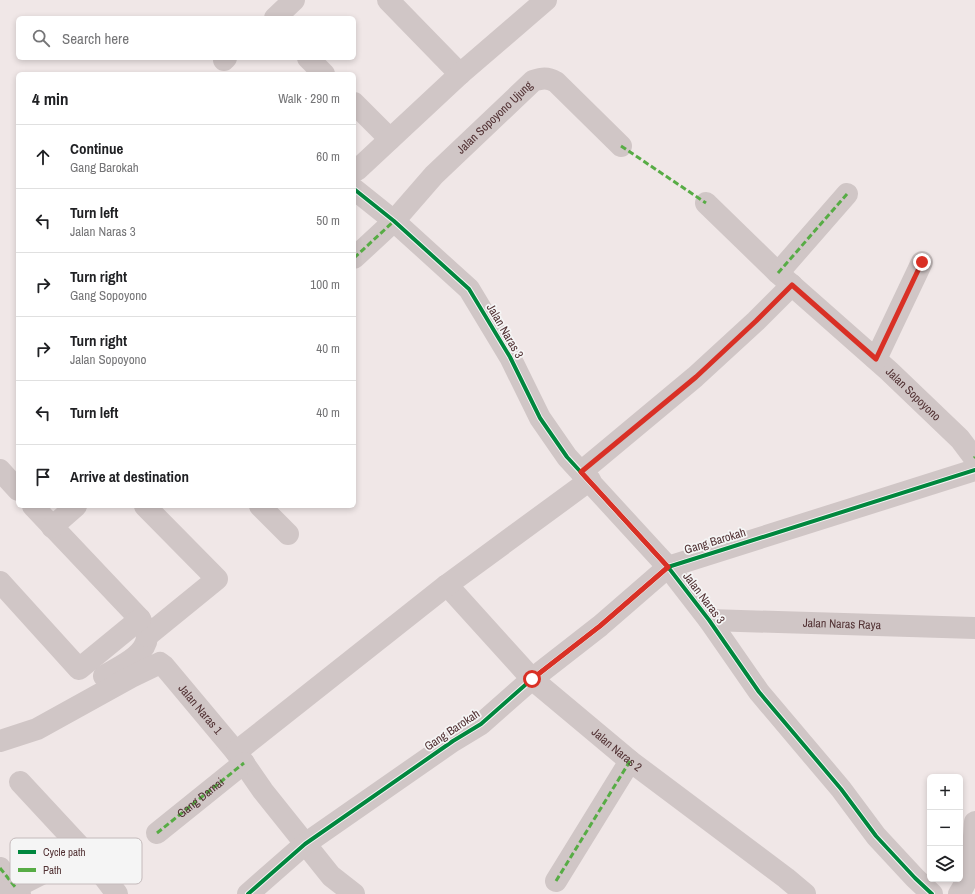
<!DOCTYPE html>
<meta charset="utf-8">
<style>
:root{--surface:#fff;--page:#f6f6f6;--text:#202124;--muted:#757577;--line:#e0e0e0}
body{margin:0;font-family:"Archivo Narrow",sans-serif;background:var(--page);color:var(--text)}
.controls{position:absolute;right:12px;bottom:12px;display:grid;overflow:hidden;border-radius:6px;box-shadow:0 2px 6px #0003}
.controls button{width:36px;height:36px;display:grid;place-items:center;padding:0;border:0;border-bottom:1px solid var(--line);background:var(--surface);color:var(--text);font:20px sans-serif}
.stop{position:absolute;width:12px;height:12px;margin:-9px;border:3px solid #d93025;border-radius:50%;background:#fff}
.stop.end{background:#d93025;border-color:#fff;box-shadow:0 1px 4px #0008}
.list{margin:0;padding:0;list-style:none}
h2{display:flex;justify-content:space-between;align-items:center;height:52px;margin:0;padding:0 16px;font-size:17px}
h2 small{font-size:13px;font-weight:400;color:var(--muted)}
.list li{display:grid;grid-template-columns:26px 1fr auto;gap:12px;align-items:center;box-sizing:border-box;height:64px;padding:0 16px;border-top:1px solid var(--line)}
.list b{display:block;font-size:15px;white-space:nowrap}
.list p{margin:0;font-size:13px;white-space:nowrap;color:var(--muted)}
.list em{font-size:13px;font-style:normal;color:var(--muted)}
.icon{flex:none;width:22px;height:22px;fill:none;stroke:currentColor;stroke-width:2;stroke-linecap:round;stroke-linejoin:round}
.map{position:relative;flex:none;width:975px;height:894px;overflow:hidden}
.search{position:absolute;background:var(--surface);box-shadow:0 2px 6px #0003;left:16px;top:16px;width:340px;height:44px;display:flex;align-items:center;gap:10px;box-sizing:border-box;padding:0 14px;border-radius:6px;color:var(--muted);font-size:15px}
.panel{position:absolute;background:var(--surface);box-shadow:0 2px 6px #0003;left:16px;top:72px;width:340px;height:436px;border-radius:6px}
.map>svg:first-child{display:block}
</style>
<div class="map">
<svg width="975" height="894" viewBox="0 0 975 894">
<rect width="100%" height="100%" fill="#f0e7e7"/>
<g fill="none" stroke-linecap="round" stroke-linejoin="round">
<g stroke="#d0c6c6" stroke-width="22">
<polyline points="388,0 460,74"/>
<polyline points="275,18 294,0"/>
<polyline points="308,58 324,74"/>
<polyline points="224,60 226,58"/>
<polyline points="354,103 390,139"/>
<polyline points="357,170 460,74 546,0"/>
<polyline points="354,189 394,221 469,289 510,357 540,418 567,457 668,567 709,620 759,692 841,789 876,836 915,878 932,894"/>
<path id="s1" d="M706,203L778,273L889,371L960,439L975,459"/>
<path id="s2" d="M354,258L394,221L434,175L533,81C542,78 547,77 556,82L621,146"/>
<polyline points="778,273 847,194"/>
<polyline points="876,359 922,262"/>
<polyline points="0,470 18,490"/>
<polyline points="581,472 695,377 756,321 792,285"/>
<path d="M33,506L140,619C142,624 147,631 147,637C146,656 118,667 104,676"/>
<polyline points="145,506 217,579 147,636"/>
<polyline points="260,506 288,534"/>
<polyline points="52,527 76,506"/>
<polyline points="0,582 79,669 140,619"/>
<path id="s3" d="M447,585L532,679L630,761L786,878L805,894"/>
<path id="s4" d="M709,620L975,628"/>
<path id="s5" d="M0,741L37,729L131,677L160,663L164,666L236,752L263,791L331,876L354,894"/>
<polyline points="236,752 447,585 590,480"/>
<polyline points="20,782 85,852 117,894"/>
<path id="s6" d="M157,833L244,763"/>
<polyline points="0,868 20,894"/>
<polyline points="556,881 630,761"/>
<polyline points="2,894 85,852"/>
<polyline points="248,894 305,844 453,741 481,724 532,679 600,626 668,567 975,470"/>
<path d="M959,894C974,872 973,847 975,822"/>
</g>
<g stroke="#57ac45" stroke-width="3" stroke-dasharray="6 3" stroke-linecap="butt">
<polyline points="621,146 706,203"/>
<polyline points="354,258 394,221"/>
<polyline points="778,273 847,194"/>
<polyline points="876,359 922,262"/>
<polyline points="974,458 975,457"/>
<polyline points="157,833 244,763"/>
<polyline points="0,868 16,888"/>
<polyline points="556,881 630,761"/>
</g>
<g stroke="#f5f5f5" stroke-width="6">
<g id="cycleway">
<polyline points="354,189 394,221 469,289 510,357 540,418 567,457 668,567 709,620 759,692 841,789 876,836 915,878 932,894"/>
<polyline points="248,894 305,844 453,741 481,724 532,679 600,626 668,567 975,470"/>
</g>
</g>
<use href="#cycleway" stroke="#00873e" stroke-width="4"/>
</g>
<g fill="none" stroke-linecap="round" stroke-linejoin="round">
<polyline stroke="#d93025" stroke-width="5" points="532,679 600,626 668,567 581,472 696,377 756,321 792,285 876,359 922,262"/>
</g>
<g text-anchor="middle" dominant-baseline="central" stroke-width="3.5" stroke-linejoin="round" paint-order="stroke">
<g font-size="12" fill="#523234" stroke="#f5f5f5">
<text stroke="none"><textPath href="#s2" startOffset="199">Jalan Sopoyono Ujung</textPath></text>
<text transform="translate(505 331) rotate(60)">Jalan Naras 3</text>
<text stroke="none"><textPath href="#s1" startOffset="282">Jalan Sopoyono</textPath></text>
<text transform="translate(715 541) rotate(-17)">Gang Barokah</text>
<text transform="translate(704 598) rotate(53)">Jalan Naras 3</text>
<text stroke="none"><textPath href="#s4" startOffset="133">Jalan Naras Raya</textPath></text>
<text stroke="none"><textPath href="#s5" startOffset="240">Jalan Naras 1</textPath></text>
<text transform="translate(452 730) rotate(-34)">Gang Barokah</text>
<text stroke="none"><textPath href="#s3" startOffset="237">Jalan Naras 2</textPath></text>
<text stroke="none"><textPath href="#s6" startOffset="56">Gang Damai</textPath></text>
</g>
</g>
<rect x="10" y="838" width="132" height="46" rx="6" fill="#f5f5f5" stroke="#c4babb" stroke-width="1"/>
<rect x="18" y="850" width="18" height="4" fill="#00873e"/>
<rect x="18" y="868" width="18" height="4" fill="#57ac45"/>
<g font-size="11" fill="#523234">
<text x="43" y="856">Cycle path</text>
<text x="43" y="874">Path</text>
</g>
</svg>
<div class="controls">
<button>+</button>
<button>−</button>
<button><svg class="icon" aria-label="layers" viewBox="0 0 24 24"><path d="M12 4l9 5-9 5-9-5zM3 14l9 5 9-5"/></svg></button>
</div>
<div class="stop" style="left:532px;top:679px"></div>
<div class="stop end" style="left:922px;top:262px"></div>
<div class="search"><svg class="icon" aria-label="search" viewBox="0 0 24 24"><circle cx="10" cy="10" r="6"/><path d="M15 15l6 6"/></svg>Search here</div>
<section class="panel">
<h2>4 min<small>Walk · 290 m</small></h2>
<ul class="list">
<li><svg class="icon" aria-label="ahead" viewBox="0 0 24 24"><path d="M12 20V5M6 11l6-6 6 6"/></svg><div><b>Continue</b><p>Gang Barokah</p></div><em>60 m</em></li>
<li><svg class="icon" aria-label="left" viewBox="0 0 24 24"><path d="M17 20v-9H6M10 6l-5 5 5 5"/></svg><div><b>Turn left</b><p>Jalan Naras 3</p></div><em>50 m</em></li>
<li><svg class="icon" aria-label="right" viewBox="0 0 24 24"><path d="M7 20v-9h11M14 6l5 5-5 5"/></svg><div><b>Turn right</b><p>Gang Sopoyono</p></div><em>100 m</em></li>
<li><svg class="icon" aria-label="right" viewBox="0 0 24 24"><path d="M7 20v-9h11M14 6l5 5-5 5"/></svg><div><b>Turn right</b><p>Jalan Sopoyono</p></div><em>40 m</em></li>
<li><svg class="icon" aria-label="left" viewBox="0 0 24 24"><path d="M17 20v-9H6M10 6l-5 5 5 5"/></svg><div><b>Turn left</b></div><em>40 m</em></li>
<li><svg class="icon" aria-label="arrive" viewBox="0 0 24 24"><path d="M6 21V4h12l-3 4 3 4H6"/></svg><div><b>Arrive at destination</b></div></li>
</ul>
</section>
</div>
